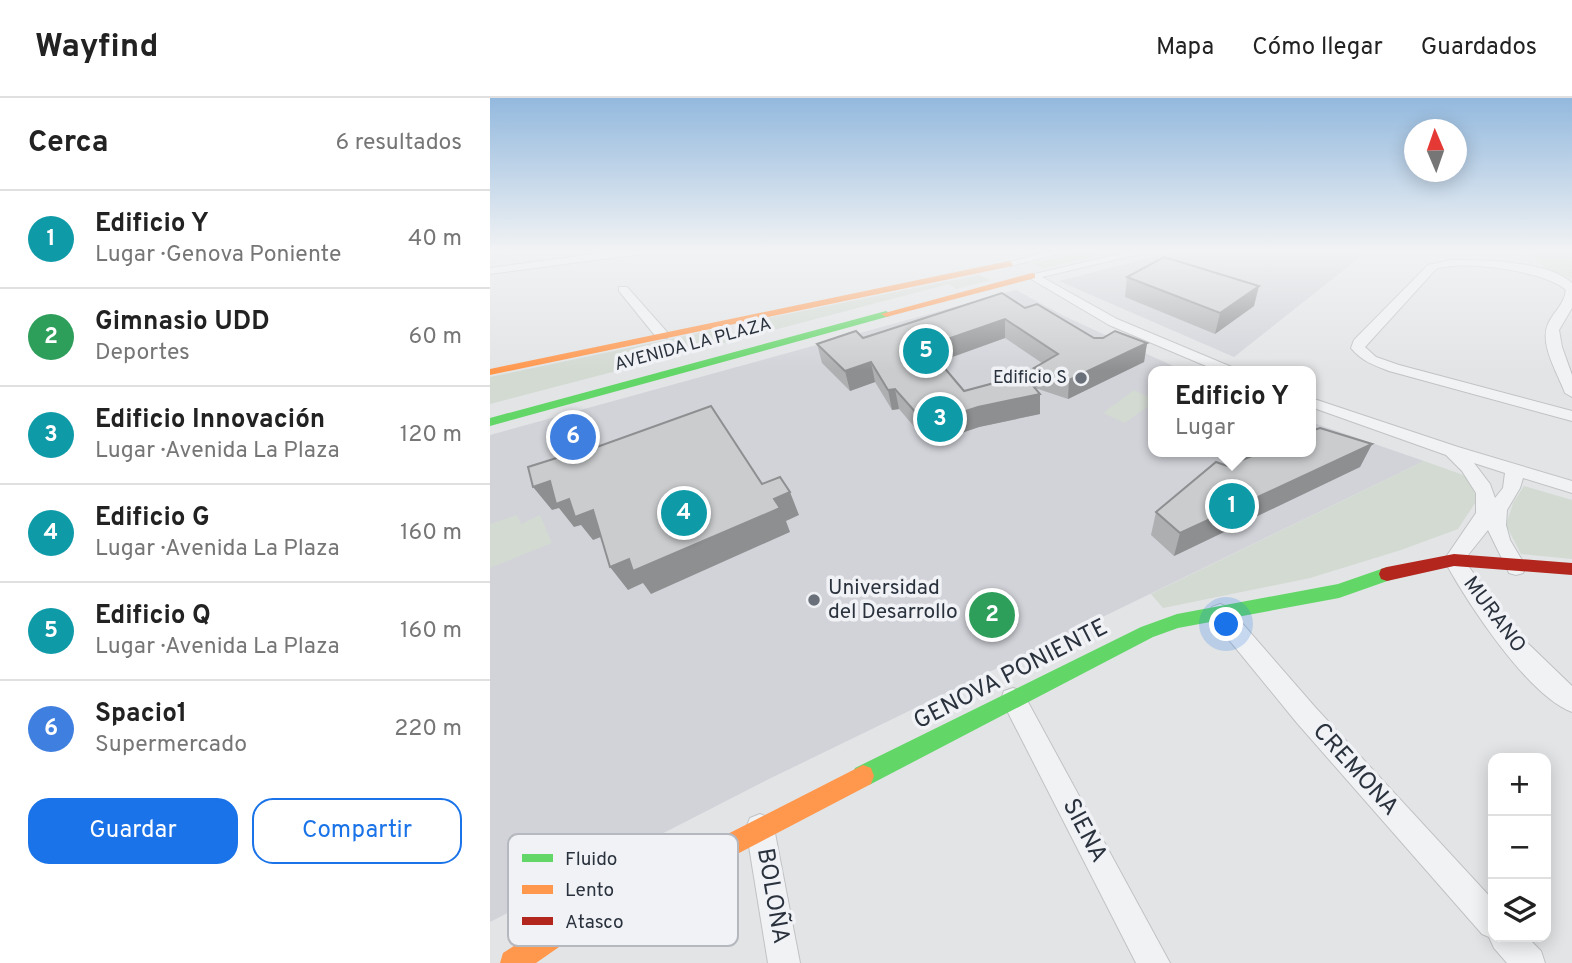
<!DOCTYPE html>
<html lang="es">
<meta charset="utf-8">
<style>
:root{--surface:#fff;--page:#f2f2f2;--text:#222;--muted:#767676;--line:#e0e0e0;--accent:#1a73e8}
body{margin:0;font-family:Overpass,sans-serif;background:var(--page);color:var(--text)}
.controls{position:absolute;right:21px;bottom:21px;display:grid;overflow:hidden;border-radius:14px;box-shadow:0 4px 18px #0003}
.controls button{width:63px;height:63px;display:grid;place-items:center;padding:0;border:0;border-bottom:2px solid var(--line);background:var(--surface);color:var(--text);font:35px sans-serif}
.compass{position:absolute;left:914px;top:21px;width:63px;height:63px;border-radius:50%;background:var(--surface);box-shadow:0 4px 18px #0003;rotate:358deg}
.you{position:absolute;left:737px;top:527px;width:24px;height:24px;margin:-18px;border:5px solid #fff;border-radius:50%;background:#1a73e8;box-shadow:0 0 0 10px #1a73e833}
.badge{display:grid;place-items:center;width:46px;height:46px;border-radius:50%;background:var(--accent);color:#fff;font-size:23px;font-weight:700}
.pin{position:absolute;translate:-50% -50%;border:4px solid #fff;box-shadow:0 2px 7px #0006}
.popup{position:absolute;left:658px;top:268px;width:168px;height:91px;box-sizing:border-box;display:grid;place-content:center;border-radius:14px;background:var(--surface);filter:drop-shadow(0 2px 5px #0005);font-size:23px;white-space:nowrap;color:var(--muted)}
.popup b{font-size:26px;color:var(--text)}
.popup::after{content:'';position:absolute;left:50%;top:100%;margin-left:-14px;border:14px solid transparent;border-top-color:var(--surface)}
.list{margin:0;padding:0;list-style:none}
h2{display:flex;justify-content:space-between;align-items:center;height:91px;margin:0;padding:0 28px;font-size:30px}
h2 small{font-size:23px;font-weight:400;color:var(--muted)}
.list li{display:grid;grid-template-columns:46px 1fr auto;gap:21px;align-items:center;box-sizing:border-box;height:98px;padding:0 28px;border-top:2px solid var(--line)}
.list b{display:block;font-size:26px;white-space:nowrap}
.list p{margin:0;font-size:23px;white-space:nowrap;color:var(--muted)}
.list em{font-size:23px;font-style:normal;color:var(--muted)}
.actions{display:flex;gap:14px;padding:21px 28px}
.actions a{flex:1;padding:16px 0;border:2px solid var(--accent);border-radius:21px;text-align:center;font-size:24px;color:var(--accent)}
.actions .main{background:var(--accent);color:#fff}
.icon{flex:none;width:38px;height:38px;fill:none;stroke:currentColor;stroke-width:2;stroke-linecap:round;stroke-linejoin:round}
.map{position:relative;flex:none;width:1082px;height:865px;overflow:hidden}
header{display:flex;align-items:center;gap:42px;box-sizing:border-box;height:98px;padding:0 35px;background:var(--surface);border-bottom:2px solid var(--line)}
header strong{font-size:33px}
nav{display:flex;gap:38px;margin-inline-start:auto;font-size:24px}
main{display:flex}
aside{flex:1;background:var(--surface)}
.map>svg:first-child{display:block}
</style>
<header>
<strong>Wayfind</strong>
<nav><a>Mapa</a><a>Cómo llegar</a><a>Guardados</a></nav>
</header>
<main>
<aside>
<h2>Cerca<small>6 resultados</small></h2>
<ul class="list">
<li><span class="badge" style="background:#0f9aa8">1</span><div><b>Edificio Y</b><p>Lugar · Genova Poniente</p></div><em>40 m</em></li>
<li><span class="badge" style="background:#2e9e5b">2</span><div><b>Gimnasio UDD</b><p>Deportes</p></div><em>60 m</em></li>
<li><span class="badge" style="background:#0f9aa8">3</span><div><b>Edificio Innovación</b><p>Lugar · Avenida La Plaza</p></div><em>120 m</em></li>
<li><span class="badge" style="background:#0f9aa8">4</span><div><b>Edificio G</b><p>Lugar · Avenida La Plaza</p></div><em>160 m</em></li>
<li><span class="badge" style="background:#0f9aa8">5</span><div><b>Edificio Q</b><p>Lugar · Avenida La Plaza</p></div><em>160 m</em></li>
<li><span class="badge" style="background:#3f7fe0">6</span><div><b>Spacio1</b><p>Supermercado</p></div><em>220 m</em></li>
</ul>
<div class="actions"><a class="main">Guardar</a><a>Compartir</a></div>
</aside>
<div class="map">
<svg width="1082" height="865" viewBox="0 0 1082 865">
<rect width="100%" height="100%" fill="#e2e4e6"/>
<g fill="#d1d3d9">
<polygon points="690,152 879,152 744,259 569,183"/>
<polygon points="526,192 574,218 694,273 663,273 663,354 821,354 821,324 934,363 279,681 0,824 0,337"/>
</g>
<g fill="#d3dad2">
<polygon points="599,152 633,152 554,170 542,165"/>
<polygon points="1035,152 1082,152 1082,181 1055,170"/>
<polygon points="489,177 501,182 466,191 459,186 276,234 264,223"/>
<polygon points="233,230 245,242 0,306 0,279"/>
<polygon points="644,292 663,301 663,305 635,325 613,315"/>
<polygon points="934,363 979,379 987,402 968,431 911,452 820,480 673,510 661,496"/>
<polygon points="1034,388 1082,402 1082,461 1031,456 1016,427 1023,405"/>
<polygon points="27,417 31,426 50,417 62,445 0,470 0,426"/>
</g>
<g fill="none" stroke-linecap="round" stroke-linejoin="round">
<g stroke="#c0c2c4" stroke-width="2">
<g id="street">
<polygon points="133,152 163,152 158,155 0,176 0,170"/>
<polygon points="564,152 584,152 521,168 516,165"/>
<polygon points="646,152 666,152 552,179 627,221 744,270 746,273 728,273 619,227 536,178"/>
<path d="M962,162C995,162 1057,163 1082,185V210L1069,232L1072,249L1082,277V299L1075,295C1068,276 1049,246 1058,226C1064,213 1074,207 1076,192C1056,173 971,161 946,171L875,249L886,259L909,267L1082,313V323L899,273C883,267 872,263 861,250L864,242L938,167Z"/>
<polygon points="129,189 137,189 177,234 177,240 167,240 129,193"/>
<path d="M821,300L968,349L1082,383V395L1033,380L1030,390L1017,412L1016,427L1020,442L1036,469L1033,475L1026,477L1019,475L998,432L974,462L1024,532L1082,588V614C1037,597 977,504 954,462L986,415V395L972,373L956,357L821,309ZM984,365L1015,375L1013,390L1005,400L1000,386Z"/>
<polygon points="730,506 738,509 825,609 1003,802 1003,839 1037,839 1051,853 1055,865 1017,865 1004,850 999,839 992,836 807,625 722,521 719,515 722,509"/>
<polygon points="523,590 532,593 680,865 646,865 511,601 514,593"/>
<polygon points="270,716 280,720 284,730 310,865 278,865 256,730 260,720"/>
</g>
</g>
<use href="#street" fill="#f1f2f3" fill-rule="evenodd"/>
<g fill="#63d668" fill-rule="evenodd">
<polygon points="396,213 401,216 400,218 0,328 0,320"/>
<polygon points="897,469 903,471 905,476 903,481 849,500 688,530 663,539 381,686 373,689 365,686 362,678 365,670 651,529 687,516 848,486"/>
</g>
<g fill="#ff974d" fill-rule="evenodd">
<polygon points="519,163 523,166 522,168 0,277 0,271"/>
<polygon points="542,175 545,176 545,180 396,219 391,216"/>
<polygon points="373,667 381,670 384,678 381,686 69,849 46,865 10,865 13,855 51,831"/>
</g>
<polygon fill="#b3261e" fill-rule="evenodd" points="964,456 1082,465 1082,477 964,468 897,483 891,481 889,476 891,471 897,469"/>
</g>
<g fill="#aeafb1" fill-rule="evenodd">
<polygon points="637,179 764,208 725,236 635,199"/>
<path d="M535,210L604,240L657,245L654,264L578,301L545,290L550,316L489,329L439,346L409,311L402,312L385,284L360,293L332,265L327,246L373,240ZM515,240L552,265L544,270V289L474,293L449,264Z"/>
<polygon points="882,346 870,369 684,458 661,437 666,414 737,368"/>
</g>
<g fill="#8d8f90">
<polygon points="769,188 764,208 725,236 730,215"/>
<polygon points="515,221 515,240 448,264 443,274 440,247"/>
<polygon points="657,245 654,264 578,301 579,282"/>
<polygon points="381,264 385,284 360,293 355,273"/>
<polygon points="405,291 409,311 402,312 398,292"/>
<polygon points="550,296 550,316 489,329 439,346 436,326 488,309"/>
<polygon points="882,346 870,369 684,458 690,435"/>
<polygon points="60,383 79,401 103,412 121,435 103,442 91,427 84,429 69,410 62,412 43,389"/>
<polygon points="300,394 309,417 296,423 300,434 161,496 153,485 138,492 120,469"/>
</g>
<g fill="#caccce" stroke="#8d8f90" stroke-width="2">
<polygon points="674,159 769,188 730,215 637,179"/>
<polygon points="512,195 535,210 547,206 604,240 613,240 625,233 657,245 579,282 544,270 568,256 515,221 440,247 447,252 441,254 474,293 534,277 550,296 488,309 436,326 405,291 398,292 381,264 355,273 327,246 366,233 373,240"/>
<polygon points="221,308 272,386 290,379 300,394 284,401 290,410 143,473 139,461 120,469 103,412 85,419 79,401 66,406 60,383 43,389 38,369 92,352 93,354"/>
<polygon points="830,330 882,346 690,435 666,414 726,364 737,368 772,354 821,354 821,333"/>
</g>
<linearGradient id="sky" x2="0" y2="1"><stop stop-color="#93b9de"/><stop offset="0.56" stop-color="#f2f3f4"/><stop offset="1" stop-color="#f2f3f4" stop-opacity="0"/></linearGradient>
<rect width="1082" height="273" fill="url(#sky)"/>
<g fill="#6a7079" stroke="#f0f2f5" stroke-width="2.5">
<circle cx="591" cy="280" r="7"/>
<circle cx="324" cy="502" r="7"/>
</g>
<g text-anchor="middle" dominant-baseline="central" stroke-width="7" stroke-linejoin="round" paint-order="stroke">
<g font-size="18" fill="#2a323e" stroke="#f0f2f5">
<text transform="translate(203 247) rotate(-15)">AVENIDA LA PLAZA</text>
</g>
<g font-size="18" fill="#2a323e" stroke="#f0f2f5" text-anchor="end">
<text x="577" y="280">Edificio S</text>
</g>
<g font-size="21" fill="#2a323e" stroke="#f0f2f5" text-anchor="start">
<text x="338" y="490">Universidad<tspan x="338" dy="24">del Desarrollo</tspan></text>
</g>
<g font-size="21" fill="#2a323e" stroke="#f0f2f5">
<text transform="translate(1004 517) rotate(53)">MURANO</text>
</g>
<g font-size="24" fill="#2a323e" stroke="#f0f2f5">
<text transform="translate(521 577) rotate(-27)">GENOVA PONIENTE</text>
<text transform="translate(865 672) rotate(48)">CREMONA</text>
<text transform="translate(594 733) rotate(62)">SIENA</text>
<text transform="translate(282 798) rotate(80)">BOLOÑA</text>
</g>
</g>
<rect x="18" y="736" width="230" height="112" rx="10" fill="#f0f2f5" stroke="#b5b8be" stroke-width="2"/>
<rect x="32" y="756" width="31" height="8" fill="#63d668"/>
<rect x="32" y="787" width="31" height="9" fill="#ff974d"/>
<rect x="32" y="819" width="31" height="8" fill="#b3261e"/>
<g font-size="19" fill="#2a323e">
<text x="75" y="767">Fluido</text>
<text x="75" y="798">Lento</text>
<text x="75" y="830">Atasco</text>
</g>
</svg>
<div class="controls">
<button>+</button>
<button>−</button>
<button><svg class="icon" aria-label="layers" viewBox="0 0 24 24"><path d="M12 4l9 5-9 5-9-5zM3 14l9 5 9-5"/></svg></button>
</div>
<svg class="compass" viewBox="-18 -18 36 36"><path d="M0-13l5 13h-10z" fill="#e53935"/><path d="M0 13l5-13h-10z" fill="#767676"/></svg>
<div class="you"></div>
<div class="pin badge" style="left:742px;top:408px;background:#0f9aa8">1</div>
<div class="popup"><b>Edificio Y</b>Lugar</div>
<div class="pin badge" style="left:502px;top:517px;background:#2e9e5b">2</div>
<div class="pin badge" style="left:450px;top:321px;background:#0f9aa8">3</div>
<div class="pin badge" style="left:194px;top:415px;background:#0f9aa8">4</div>
<div class="pin badge" style="left:436px;top:253px;background:#0f9aa8">5</div>
<div class="pin badge" style="left:83px;top:339px;background:#3f7fe0">6</div>
</div>
</main>
